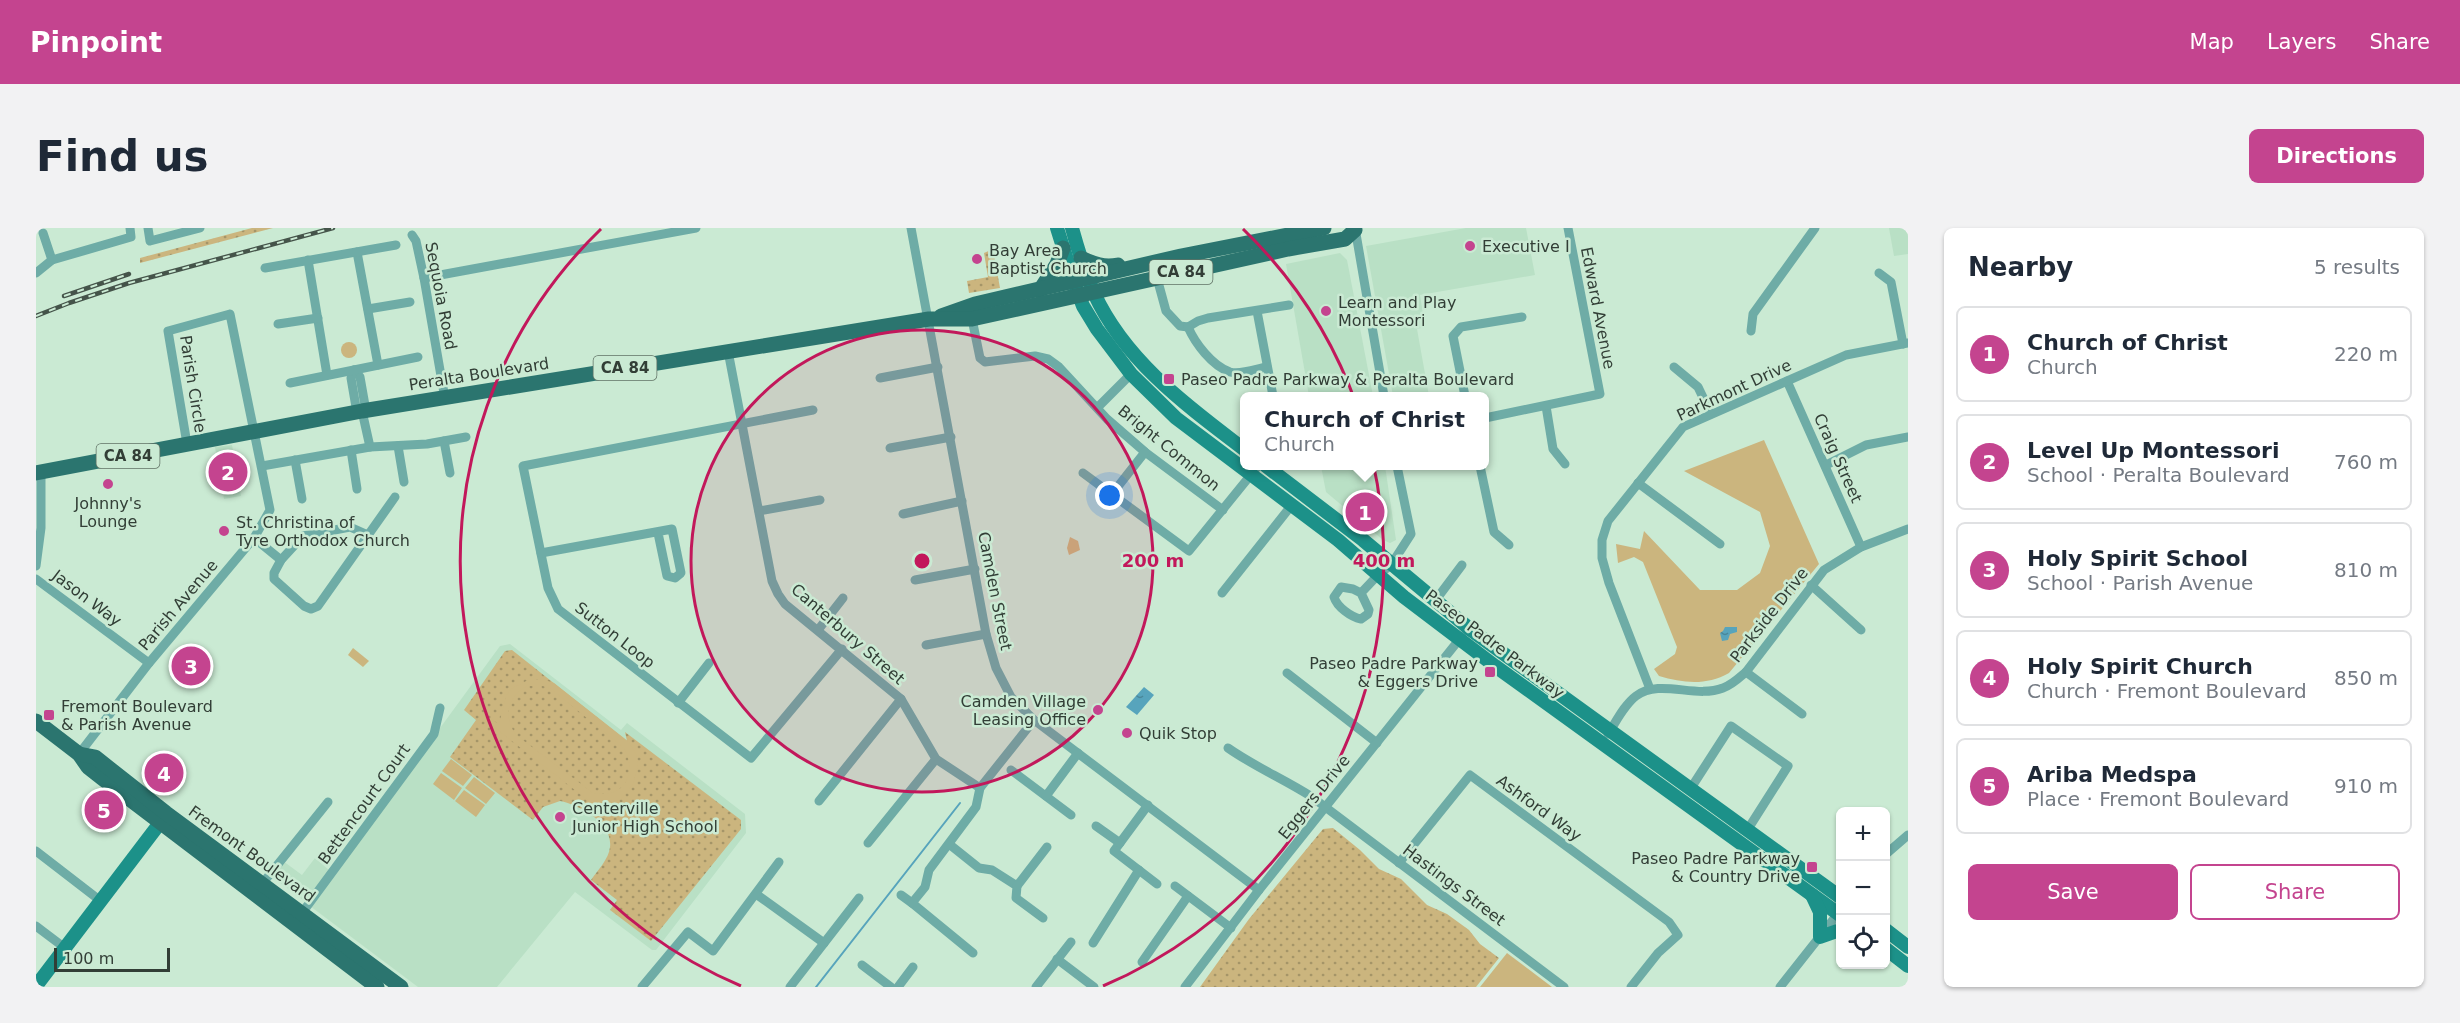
<!DOCTYPE html>
<meta charset="utf-8">
<style>
:root{--surface:#fff;--page:#f2f2f3;--text:#1f2937;--muted:#747a83;--line:#e0e1e3;--accent:#c4448f}
body{margin:0;font-family:"DejaVu Sans",sans-serif;background:var(--page);color:var(--text)}
.controls{position:absolute;right:18px;bottom:18px;display:grid;overflow:hidden;border-radius:9px;box-shadow:0 2px 4px #0004}
.controls button{width:54px;height:54px;display:grid;place-items:center;padding:0;border:0;border-bottom:2px solid var(--line);background:var(--surface);color:var(--text);font:30px sans-serif}
.scale{position:absolute;left:18px;bottom:15px;width:116px;box-sizing:border-box;padding-left:6px;border:3px solid #323e36;border-top:0;font-size:16px;line-height:21px;white-space:nowrap;color:#323e36;-webkit-text-stroke:4px #caead3;paint-order:stroke}
.you{position:absolute;left:1074px;top:268px;width:21px;height:21px;margin:-15px;border:4px solid #fff;border-radius:50%;background:#1a73e8;box-shadow:0 0 0 9px #1a73e833}
.badge{display:grid;place-items:center;width:39px;height:39px;border-radius:50%;background:var(--accent);color:#fff;font-size:20px;font-weight:700}
.pin{position:absolute;translate:-50% -50%;border:3px solid #fff;box-shadow:0 2px 6px #0006}
.popup{position:absolute;left:1204px;top:164px;width:249px;height:78px;box-sizing:border-box;display:grid;place-content:center;border-radius:9px;background:var(--surface);filter:drop-shadow(0 2px 4px #0005);font-size:20px;white-space:nowrap;color:var(--muted)}
.popup b{font-size:22px;color:var(--text)}
.popup::after{content:'';position:absolute;left:50%;top:100%;margin-left:-12px;border:12px solid transparent;border-top-color:var(--surface)}
.list{margin:0;padding:0;list-style:none}
h2{display:flex;justify-content:space-between;align-items:center;height:78px;margin:0;padding:0 24px;font-size:26px}
h2 small{font-size:20px;font-weight:400;color:var(--muted)}
.list li{display:grid;grid-template-columns:39px 1fr auto;gap:18px;align-items:center;box-sizing:border-box;height:96px;margin:0 12px 12px;padding:0 12px;border:2px solid var(--line);border-radius:9px}
.list b{display:block;font-size:22px;white-space:nowrap}
.list p{margin:0;font-size:20px;white-space:nowrap;color:var(--muted)}
.list em{font-size:20px;font-style:normal;color:var(--muted)}
.actions{display:flex;gap:12px;padding:18px 24px}
.actions a{flex:1;padding:14px 0;border:2px solid var(--accent);border-radius:9px;text-align:center;font-size:21px;color:var(--accent)}
.actions .main{background:var(--accent);color:#fff}
.icon{flex:none;width:33px;height:33px;fill:none;stroke:currentColor;stroke-width:2;stroke-linecap:round;stroke-linejoin:round}
.map{position:relative;flex:none;width:1872px;height:759px;overflow:hidden;border-radius:9px}
header{display:flex;align-items:center;gap:36px;box-sizing:border-box;height:84px;padding:0 30px;background:var(--accent);color:#fff}
header strong{font-size:28px}
nav{display:flex;gap:33px;margin-inline-start:auto;font-size:21px}
.intro{display:flex;align-items:center;justify-content:space-between;box-sizing:border-box;height:144px;padding:0 36px}
h1{margin:0;font-size:42px}
.button{padding:15px 27px;border-radius:9px;background:var(--accent);color:#fff;font-size:21px;font-weight:700}
main{display:flex;gap:36px;padding:0 36px}
aside{flex:1;background:var(--surface);border-radius:9px;box-shadow:0 2px 4px #0004}
.map>svg:first-child{display:block}
</style>
<header>
<strong>Pinpoint</strong>
<nav><a>Map</a><a>Layers</a><a>Share</a></nav>
</header>
<div class="intro"><h1>Find us</h1><a class="button">Directions</a></div>
<main>
<div class="map">
<svg width="1872" height="759" viewBox="0 0 1872 759">
<defs>
<pattern id="grass-dots" width="8" height="8" patternUnits="userSpaceOnUse" patternTransform="scale(1.5)"><rect width="8" height="8" fill="#cbb57e"/><path d="M2 2h.1M6 6h.1" fill="none" stroke="#a59568" stroke-width="1.8" stroke-linecap="round"/></pattern>
<pattern id="water-ripples" width="26" height="14" patternUnits="userSpaceOnUse" patternTransform="scale(1.5)"><rect width="26" height="14" fill="#57a4bc"/><path d="M2 4q2-2 4 0t4 0M15 11q2-2 4 0t4 0" fill="none" stroke="#49879a"/></pattern>
</defs>
<rect width="100%" height="100%" fill="#caead3"/>
<g fill="#b9e0c5">
<polygon points="1430,0 1490,0 1499,47 1384,67 1389,99 1381,101 1393,168 1357,168 1330,18"/>
<polygon points="1853,0 1872,0 1872,26 1858,28"/>
<polygon points="1304,25 1311,32 1337,168 1273,168 1250,36"/>
<polygon points="196,217 205,268 188,271 179,219"/>
<polygon points="1285,238 1349,238 1360,312 1354,315 1347,312 1290,264"/>
<polygon points="474,416 585,502 591,495 709,586 710,605 620,722 616,722 539,664 461,759 382,759 274,678 464,418"/>
<polygon points="279,630 294,643 271,675 235,648 247,633 266,647"/>
</g>
<g fill="url(#grass-dots)">
<polygon points="216,0 237,0 104,35 104,30"/>
<polygon points="957,21 964,60 933,65 931,53 952,49 948,25"/>
<path d="M476,422L591,513L589,504L705,592V601L615,713L574,682L581,672L555,652C561,643 573,631 574,619C577,595 544,577 524,573L507,579L497,592L414,529L440,492L428,482L469,423Z"/>
<polygon points="1297,600 1324,622 1343,641 1365,651 1391,677 1411,686 1433,702 1444,716 1463,730 1440,759 1164,759 1213,691 1287,601"/>
</g>
<g fill="#cbb57e" fill-rule="evenodd">
<circle cx="313" cy="122" r="8"/>
<path d="M1728,212L1783,336L1693,445C1670,458 1647,455 1623,448L1618,441L1639,426L1641,419L1607,334L1598,329L1582,335L1580,316L1604,321L1608,303L1664,362H1701L1724,345L1734,318L1724,284L1648,243Z"/>
<polygon points="1034,309 1042,313 1044,322 1033,327 1031,320"/>
<polygon points="317,420 333,433 327,439 312,427"/>
<path d="M492,452H509L518,455L593,514L600,526L602,538L597,556L585,571L566,576L578,587L576,591L449,492L451,489L463,496L470,468L475,461ZM491,458H507L515,461L588,520C602,545 588,572 557,565L480,507C467,488 471,469 491,458Z"/>
<polygon points="415,531 436,547 427,558 406,543"/>
<polygon points="405,545 426,560 418,572 397,556"/>
<polygon points="438,549 459,565 450,576 429,560"/>
<polygon points="428,562 449,577 440,589 419,573"/>
<polygon points="1471,725 1516,759 1444,759"/>
</g>
<g fill="url(#water-ripples)">
<polygon points="1689,399 1701,399 1701,404 1694,406 1692,412 1686,413 1684,405 1687,403"/>
<polygon points="1108,459 1118,467 1101,487 1090,479"/>
</g>
<g fill="none" stroke-linecap="round" stroke-linejoin="round">
<polyline stroke="#57a4bc" stroke-width="2" points="780,759 924,575"/>
<g stroke="#6eaca6" stroke-width="9">
<polyline points="112,0 114,13 164,0"/>
<polyline points="875,0 950,406 960,440 975,469 998,492 1223,662"/>
<polyline points="1319,0 1348,168"/>
<polyline points="7,5 16,32"/>
<polyline points="376,7 380,13 388,50 409,171"/>
<polyline points="321,24 342,137"/>
<polyline points="272,32 291,147"/>
<polyline points="229,40 360,17"/>
<polyline points="0,45 16,32 95,9 94,0"/>
<polyline points="1843,45 1855,54 1867,116"/>
<polyline points="388,50 660,0"/>
<polyline points="1121,50 1130,83 1144,98 1152,99"/>
<polyline points="332,81 374,74"/>
<polyline points="1221,83 1237,168"/>
<polyline points="936,91 944,130 949,134 999,128 1012,131 1023,139 1071,191 1109,224 1187,282"/>
<polyline points="242,96 282,90"/>
<polyline points="1152,99 1162,93 1172,90 1253,77"/>
<path d="M1152,99C1159,115 1176,138 1194,144C1204,147 1220,141 1231,139"/>
<polyline points="1715,103 1717,86 1779,0"/>
<polyline points="692,123 736,353 742,366 749,376 865,471 900,531 944,560"/>
<polyline points="1638,139 1662,159 1675,186"/>
<polyline points="318,142 324,149 330,183"/>
<polyline points="318,142 315,150 321,185"/>
<polyline points="844,150 902,139"/>
<polyline points="1751,153 1825,319"/>
<polyline points="254,155 382,129"/>
<polyline points="1429,168 1417,108 1425,99 1486,89"/>
<polyline points="1510,178 1517,221 1529,236"/>
<polyline points="1062,179 1095,146"/>
<polyline points="777,182 487,238 512,360 522,381 715,530 806,421"/>
<polyline points="326,183 334,219"/>
<polyline points="1449,190 1564,166 1532,0"/>
<polyline points="408,213 414,245"/>
<polyline points="362,218 368,254"/>
<polyline points="854,220 915,209"/>
<polyline points="315,222 321,261"/>
<polyline points="259,232 266,271"/>
<polyline points="1790,237 1830,217 1872,209"/>
<polyline points="226,238 334,219 391,216 430,209"/>
<polyline points="1444,238 1458,304 1473,317"/>
<polyline points="1047,245 1153,323 1222,238"/>
<polyline points="1602,255 1684,316"/>
<polyline points="1076,266 1109,224"/>
<polyline points="723,283 784,272"/>
<polyline points="867,286 926,273"/>
<polyline points="332,307 314,299 267,308 245,332 238,345 238,351 268,378 275,381 282,378 359,269"/>
<polyline points="218,310 245,332"/>
<polyline points="505,325 636,301 645,345 639,350 631,348 622,305"/>
<polyline points="0,338 5,300 5,244"/>
<polyline points="0,351 113,435"/>
<polyline points="879,352 939,341"/>
<polyline points="1775,357 1825,402"/>
<polyline points="1186,365 1255,278"/>
<path d="M1325,365L1333,382L1332,386L1325,391C1315,389 1301,379 1298,369L1305,359L1317,361L1325,365L1342,347L1355,337L1375,306L1361,238"/>
<polyline points="1399,373 1426,337"/>
<polyline points="782,402 807,370"/>
<polyline points="890,417 950,406"/>
<polyline points="1710,444 1766,486"/>
<polyline points="1251,445 1341,515"/>
<polyline points="1614,461 1573,355 1566,330 1566,312 1572,293 1647,199 1810,127 1872,115"/>
<polyline points="642,475 673,435"/>
<path d="M1572,506C1580,494 1588,477 1600,468C1624,450 1659,471 1687,460C1696,457 1703,450 1710,444L1788,342L1825,319L1872,301"/>
<path d="M1192,520C1219,539 1248,551 1276,569L1528,759"/>
<polyline points="43,526 113,435 218,310 234,282 194,86 132,103 151,216"/>
<polyline points="975,542 1035,587"/>
<polyline points="1655,560 1695,498 1752,538 1712,601"/>
<polyline points="1010,568 1042,525"/>
<polyline points="783,573 865,471"/>
<polyline points="1112,577 1078,623 1121,656"/>
<polyline points="1060,598 1084,615"/>
<polyline points="832,615 900,531"/>
<polyline points="913,616 943,640 956,642 981,658 980,670 1007,690"/>
<polyline points="0,623 66,674"/>
<polyline points="1850,626 1872,607"/>
<polyline points="1363,635 1434,547 1633,694 1642,707 1622,725 1595,759"/>
<polyline points="226,656 292,574"/>
<polyline points="981,658 1011,619"/>
<polyline points="1139,658 1195,700"/>
<polyline points="720,666 788,715"/>
<polyline points="865,667 876,675"/>
<polyline points="266,685 398,506 404,480"/>
<polyline points="0,698 29,720"/>
<polyline points="1057,715 1103,642"/>
<polyline points="937,725 876,675 889,659 893,642 940,579 944,560 998,492"/>
<polyline points="1021,731 1058,759"/>
<polyline points="1106,734 1152,668"/>
<polyline points="826,737 855,759"/>
<polyline points="606,759 652,704 677,723 743,634"/>
<polyline points="754,759 823,670"/>
<polyline points="862,759 877,739"/>
<polyline points="1000,759 1035,714"/>
<polyline points="1149,759 1223,662 1426,408"/>
<polyline points="1744,759 1804,683"/>
</g>
<g stroke="#1c9189" stroke-width="14">
<polyline points="1021,0 1038,54 1047,78 1061,101 1095,146 1140,190 1302,312 1368,369 1459,438 1804,687"/>
<path d="M1036,0C1042,22 1049,44 1058,65C1089,133 1151,178 1209,222"/>
<polyline points="1230,238 1327,312 1435,402 1804,669"/>
<polyline points="1776,667 1784,684 1784,709 1804,702"/>
<polyline points="1850,702 1872,719"/>
<polyline points="1850,721 1872,738"/>
<polyline points="0,758 130,587"/>
</g>
<g stroke="#2b756f" stroke-width="15">
<path d="M1045,30C1058,36 1068,40 1082,37"/>
<polyline points="1004,62 1021,36 1027,20"/>
<polyline points="905,88 939,76 1145,28 1288,0"/>
<polyline points="0,245 326,183 893,91 936,91 1252,21 1309,11 1319,2"/>
<polyline points="0,493 43,526 52,539 66,550 341,759"/>
<polyline points="43,526 59,529 130,585 365,759"/>
</g>
<g stroke="#45544a" stroke-width="4.5">
<g id="rail">
<polyline points="28,68 93,46"/>
<polyline points="0,88 33,75 93,55 297,0"/>
</g>
</g>
<use href="#rail" stroke="#caead3" stroke-width="2" stroke-dasharray="7" stroke-linecap="butt"/>
</g>
<circle cx="886" cy="333" r="231" fill="#c2185b" fill-opacity=".12"/>
<g fill="none" stroke="#c2185b" stroke-width="3">
<circle cx="886" cy="333" r="231"/>
<path d="M705 758A462 462 0 0 1 565 1M1207 1A462 462 0 0 1 1067 758"/>
</g>
<g fill="#c4448f" stroke="#caead3" stroke-width="2">
<circle cx="1434" cy="18" r="6"/>
<circle cx="941" cy="31" r="6"/>
<circle cx="1290" cy="83" r="6"/>
<rect x="1127" y="145" width="12" height="12" rx="3"/>
<circle cx="72" cy="256" r="6"/>
<circle cx="188" cy="303" r="6"/>
<rect x="1448" y="438" width="12" height="12" rx="3"/>
<circle cx="1062" cy="482" r="6"/>
<rect x="7" y="481" width="12" height="12" rx="3"/>
<circle cx="1091" cy="505" r="6"/>
<circle cx="524" cy="589" r="6"/>
<rect x="1770" y="633" width="12" height="12" rx="3"/>
</g>
<g text-anchor="middle" dominant-baseline="central" stroke-width="5" stroke-linejoin="round" paint-order="stroke">
<g fill="#caead3" stroke="#607265" stroke-width="1.5">
<rect x="1113.5" y="32" width="63" height="24" rx="4.5"/>
<rect x="557.5" y="128" width="63" height="24" rx="4.5"/>
<rect x="60.5" y="216" width="63" height="24" rx="4.5"/>
</g>
<g font-size="15" font-weight="bold" fill="#323e36">
<text x="1145" y="44">CA 84</text>
<text x="589" y="140">CA 84</text>
<text x="92" y="228">CA 84</text>
</g>
<g font-size="16" fill="#323e36" stroke="#caead3" text-anchor="start">
<text x="1446" y="18">Executive I</text>
<text x="953" y="22">Bay Area<tspan x="953" dy="18">Baptist Church</tspan></text>
<text x="1302" y="74">Learn and Play<tspan x="1302" dy="18">Montessori</tspan></text>
<text x="1145" y="151">Paseo Padre Parkway &amp; Peralta Boulevard</text>
<text x="72" y="275" text-anchor="middle">Johnny's<tspan x="72" dy="18">Lounge</tspan></text>
<text x="200" y="294">St. Christina of<tspan x="200" dy="18">Tyre Orthodox Church</tspan></text>
<text x="1442" y="435" text-anchor="end">Paseo Padre Parkway<tspan x="1442" dy="18">&amp; Eggers Drive</tspan></text>
<text x="1050" y="473" text-anchor="end">Camden Village<tspan x="1050" dy="18">Leasing Office</tspan></text>
<text x="25" y="478">Fremont Boulevard<tspan x="25" dy="18">&amp; Parish Avenue</tspan></text>
<text x="1103" y="505">Quik Stop</text>
<text x="536" y="580">Centerville<tspan x="536" dy="18">Junior High School</tspan></text>
<text x="1764" y="630" text-anchor="end">Paseo Padre Parkway<tspan x="1764" dy="18">&amp; Country Drive</tspan></text>
</g>
<g font-size="16" fill="#323e36" stroke="#caead3">
<text transform="translate(405 68) rotate(79)">Sequoia Road</text>
<text transform="translate(1562 80) rotate(79)">Edward Avenue</text>
<text transform="translate(443 146) rotate(-9)">Peralta Boulevard</text>
<text transform="translate(157 156) rotate(81)">Parish Circle</text>
<text transform="translate(1698 162) rotate(-25)">Parkmont Drive</text>
<text transform="translate(1133 220) rotate(39)">Bright Common</text>
<text transform="translate(1802 230) rotate(66)">Craig Street</text>
<text transform="translate(959 363) rotate(79)">Camden Street</text>
<text transform="translate(51 370) rotate(37)">Jason Way</text>
<text transform="translate(142 377) rotate(-50)">Parish Avenue</text>
<text transform="translate(1733 387) rotate(-52)">Parkside Drive</text>
<text transform="translate(812 406) rotate(41)">Canterbury Street</text>
<text transform="translate(579 407) rotate(38)">Sutton Loop</text>
<text transform="translate(1459 416) rotate(37)">Paseo Padre Parkway</text>
<text transform="translate(1278 569) rotate(-51)">Eggers Drive</text>
<text transform="translate(328 576) rotate(-54)">Bettencourt Court</text>
<text transform="translate(1503 580) rotate(36)">Ashford Way</text>
<text transform="translate(216 626) rotate(36)">Fremont Boulevard</text>
<text transform="translate(1418 657) rotate(37)">Hastings Street</text>
</g>
</g>
<circle cx="886" cy="333" r="9" fill="#c2185b" stroke="#caead3" stroke-width="3"/>
<g font-size="18" text-anchor="middle" font-weight="bold" fill="#c2185b" stroke="#caead3" stroke-width="5" stroke-linejoin="round" paint-order="stroke">
<text x="1117" y="339">200 m</text>
<text x="1348" y="339">400 m</text>
</g>
</svg>
<div class="controls">
<button>+</button>
<button>−</button>
<button><svg class="icon" aria-label="locate" viewBox="0 0 24 24"><circle cx="12" cy="12" r="6"/><path d="M12 2v4M12 18v4M2 12h4M18 12h4"/></svg></button>
</div>
<div class="scale">100 m</div>
<div class="you"></div>
<div class="pin badge" style="left:1329px;top:284px">1</div>
<div class="popup"><b>Church of Christ</b>Church</div>
<div class="pin badge" style="left:192px;top:244px">2</div>
<div class="pin badge" style="left:155px;top:438px">3</div>
<div class="pin badge" style="left:128px;top:545px">4</div>
<div class="pin badge" style="left:68px;top:582px">5</div>
</div>
<aside>
<h2>Nearby<small>5 results</small></h2>
<ul class="list">
<li><span class="badge">1</span><div><b>Church of Christ</b><p>Church</p></div><em>220 m</em></li>
<li><span class="badge">2</span><div><b>Level Up Montessori</b><p>School · Peralta Boulevard</p></div><em>760 m</em></li>
<li><span class="badge">3</span><div><b>Holy Spirit School</b><p>School · Parish Avenue</p></div><em>810 m</em></li>
<li><span class="badge">4</span><div><b>Holy Spirit Church</b><p>Church · Fremont Boulevard</p></div><em>850 m</em></li>
<li><span class="badge">5</span><div><b>Ariba Medspa</b><p>Place · Fremont Boulevard</p></div><em>910 m</em></li>
</ul>
<div class="actions"><a class="main">Save</a><a>Share</a></div>
</aside>
</main>
